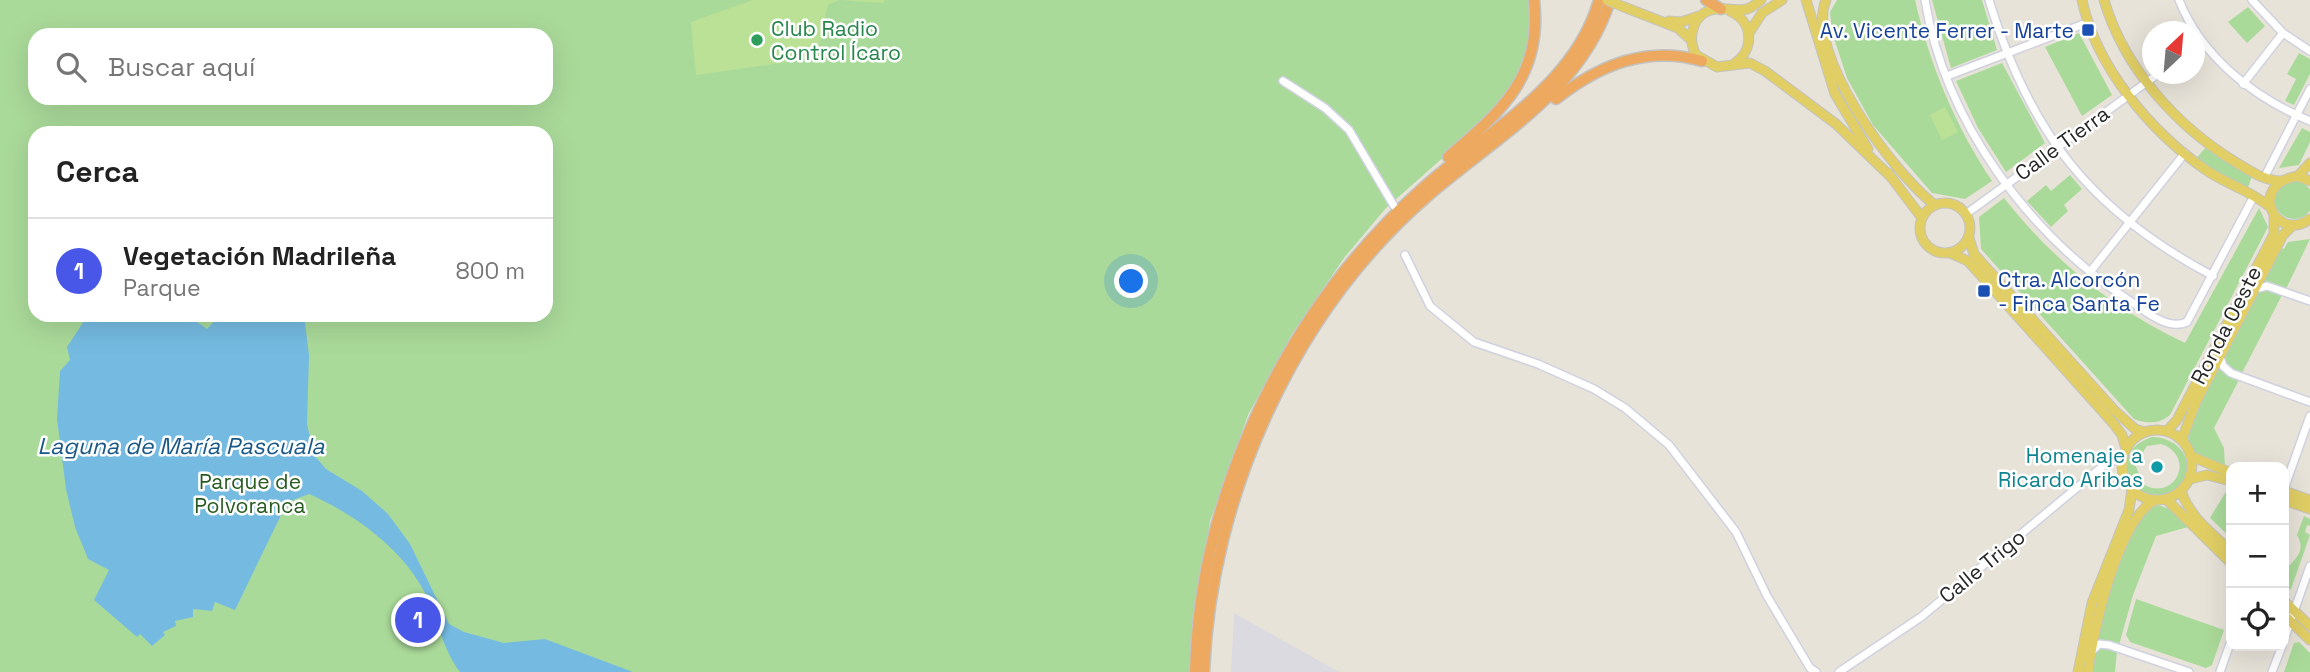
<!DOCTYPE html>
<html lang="es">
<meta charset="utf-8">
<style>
:root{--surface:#fff;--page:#f2f2f2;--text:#222;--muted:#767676;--line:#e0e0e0;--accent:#4857e7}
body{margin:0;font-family:"Space Grotesk",sans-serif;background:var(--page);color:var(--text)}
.controls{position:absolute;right:21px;bottom:21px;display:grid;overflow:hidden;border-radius:14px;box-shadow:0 7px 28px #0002}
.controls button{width:63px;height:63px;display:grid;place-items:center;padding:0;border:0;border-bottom:2px solid var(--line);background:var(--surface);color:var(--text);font:35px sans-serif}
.compass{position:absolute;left:2142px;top:21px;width:63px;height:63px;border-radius:50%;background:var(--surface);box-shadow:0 7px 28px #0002;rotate:26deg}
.you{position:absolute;left:1132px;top:282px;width:24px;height:24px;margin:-18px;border:5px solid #fff;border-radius:50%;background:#1a73e8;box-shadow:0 0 0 10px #1a73e833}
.badge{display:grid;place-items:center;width:46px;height:46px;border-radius:50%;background:var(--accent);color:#fff;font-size:23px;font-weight:700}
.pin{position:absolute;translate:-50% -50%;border:4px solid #fff;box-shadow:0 2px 7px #0006}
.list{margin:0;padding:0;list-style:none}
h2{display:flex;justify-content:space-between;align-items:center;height:91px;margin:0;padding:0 28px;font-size:30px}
h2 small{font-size:23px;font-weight:400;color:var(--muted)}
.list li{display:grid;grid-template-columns:46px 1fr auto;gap:21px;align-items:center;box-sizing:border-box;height:105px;padding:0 28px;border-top:2px solid var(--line)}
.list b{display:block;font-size:26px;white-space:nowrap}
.list p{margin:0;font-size:23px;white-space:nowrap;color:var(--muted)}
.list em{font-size:23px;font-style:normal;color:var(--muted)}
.icon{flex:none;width:38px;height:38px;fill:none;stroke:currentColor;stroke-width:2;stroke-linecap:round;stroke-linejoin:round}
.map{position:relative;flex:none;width:2310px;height:672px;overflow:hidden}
.search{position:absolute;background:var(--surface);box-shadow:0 7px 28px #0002;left:28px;top:28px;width:525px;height:77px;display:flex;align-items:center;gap:18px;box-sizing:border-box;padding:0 24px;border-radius:21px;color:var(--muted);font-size:26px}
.panel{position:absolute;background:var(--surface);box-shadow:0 7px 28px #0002;left:28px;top:126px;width:525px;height:196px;border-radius:21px}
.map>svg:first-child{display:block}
</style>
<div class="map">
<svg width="2310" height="672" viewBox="0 0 2310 672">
<rect width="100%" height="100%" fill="#e8e3d9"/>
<polygon fill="#dcdae1" points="1234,613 1339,672 1231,672"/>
<g fill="#aada9a" fill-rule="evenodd">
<path d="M0,0H1532L1529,48L1517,82L1480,125L1386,208L1344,258L1292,334L1248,415L1210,521L1189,672H0ZM35,35H546V98H35ZM35,133H546V315H35Z"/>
<path d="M1837,0H1915C1930,66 1955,125 1992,181L1965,199L1932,193L1873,125L1847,78L1832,32L1830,12Z"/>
<polygon points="1932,0 1982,0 1997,50 1951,68"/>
<polygon points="2248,7 2265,26 2247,43 2228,22"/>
<polygon points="2079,33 2112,95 2082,116 2045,47"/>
<polygon points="2299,53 2310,59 2310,74 2294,105 2285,101 2296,79 2287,74"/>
<polygon points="2002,63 2045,143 2006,172 1978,128 1956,81"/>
<polygon points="2302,128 2310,132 2310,142 2299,165 2279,168"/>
<polygon points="2205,148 2252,176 2247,190 2196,159"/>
<polygon points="2070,175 2082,189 2064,205 2068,211 2051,227 2027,201 2046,185 2051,191"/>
<circle cx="2294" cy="200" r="19"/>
<path d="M2004,198C2053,260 2113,309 2185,343L2259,208L2268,227L2170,415C2160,424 2147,424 2134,419L1981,249L1979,217Z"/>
<polygon points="2310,239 2286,289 2261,283 2280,247 2284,249 2288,242"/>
<polygon points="2266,290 2282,295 2242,373 2227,367 2224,360 2224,354 2256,292"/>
<path d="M2218,367L2225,374L2239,380L2214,428L2224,448L2225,468C2216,464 2202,460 2195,453C2174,430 2207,389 2218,367Z"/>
<path d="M2152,437C2175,437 2196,457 2184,480C2158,529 2091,458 2152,437ZM2161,444C2197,456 2175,503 2143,484L2135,464L2147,446Z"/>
<polygon points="2227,490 2231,492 2231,538 2210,518"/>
<path d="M2158,505L2170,509L2188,527L2156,536L2133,595L2119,645L2105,640L2096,642C2103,611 2125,512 2158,505Z"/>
<path d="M2304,516L2310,519V526L2307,525L2305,532L2310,535L2291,589L2286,590L2284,573C2291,560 2308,554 2297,535Z"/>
<polygon points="2136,599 2224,630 2212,665 2206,668 2130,642 2126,635"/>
<polygon points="2299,642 2310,653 2310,672 2284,672 2294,643"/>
<polygon points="2105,647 2117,651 2115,672 2090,672 2095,652"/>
</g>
<g fill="#bbe197">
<polygon points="753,0 885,0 884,3 840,0 828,4 816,58 696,75 691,22"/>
<polygon points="1945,107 1958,132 1942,140 1930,115"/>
</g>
<path fill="#75bbe1" d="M88,315H187L207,329L220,315H304L309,355L307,424L314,455L326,469L362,491L388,514L410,544L449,624L464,632L504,643L545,639L633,672H460C443,650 437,618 425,593C402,548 354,514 309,494L293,500L284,509L235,610L215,602L212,611L193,609V617L175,621L176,626L163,632L165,635L152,646L140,634L137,637L94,600L109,570L88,559L75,527L66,489L57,419L60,371L70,360L67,347Z"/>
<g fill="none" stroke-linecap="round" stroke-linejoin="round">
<g stroke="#cfd1df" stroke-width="10">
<g id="minor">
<path d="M1925,0C1945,122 2028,234 2130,301C2145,311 2168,331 2187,322L2254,196"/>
<path d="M1989,0C2029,132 2090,211 2213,276"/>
<path d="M2179,0C2202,58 2255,98 2310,121"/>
<polyline points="2252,0 2283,33 2310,51"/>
<polyline points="1947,76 2089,22"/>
<polyline points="1283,81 1325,108 1349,130 1394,206"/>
<polyline points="2243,84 2283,33"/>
<polyline points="2264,178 2310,89"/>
<polyline points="1966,214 2158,74"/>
<polyline points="1405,255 1430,306 1474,342 1538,364 1594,389 1625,408 1669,445 1736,532 1767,596 1810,668 1816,672"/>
<polyline points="2090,272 2185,153"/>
<polyline points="2255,289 2267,286 2310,301"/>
<polyline points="2220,357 2223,366 2231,373 2310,402"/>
<polyline points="2284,489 2310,416"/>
<polyline points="2284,640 2310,566"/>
<polyline points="2091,652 2099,644 2109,645 2189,672"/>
<polyline points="1839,672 1921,617 2109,461 2123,460"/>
<polyline points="2220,672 2231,641"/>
<polyline points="2272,672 2282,646"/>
</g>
</g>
<g stroke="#c3c3c3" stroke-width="11">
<g id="major">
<path d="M1761,0C1756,4 1753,7 1747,9C1737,11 1728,8 1718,9C1694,10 1686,36 1696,55L1717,67L1750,63L1765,71L1836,124L1890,176"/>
<polyline points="1806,0 1835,94 1868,149"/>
<path d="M1826,0C1804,53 1894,174 1935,205"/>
<path d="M2082,0C2096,67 2151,132 2206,170C2226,184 2252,191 2271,208"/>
<path d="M2104,0C2124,68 2177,127 2237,163C2250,171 2265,181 2281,181"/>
<polyline points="1624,7 1678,28 1691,40"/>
<path d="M1730,11C1753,21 1755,49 1735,63"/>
<polyline points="1669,21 1681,22 1699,16"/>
<polyline points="1749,33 1762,13 1782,0"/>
<polyline points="1888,173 1922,218"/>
<polyline points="2298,176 2310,163"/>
<path d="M2310,181L2298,176C2246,184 2276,244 2310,219"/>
<circle cx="1945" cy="228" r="25"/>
<polyline points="1969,238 1974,254 1982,263 2114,410 2135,429 2145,432"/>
<polyline points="1950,253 1968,261 2113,423 2122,435 2126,449"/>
<circle cx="2157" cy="465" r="35"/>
<polyline points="2167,431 2177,420 2274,234 2274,215"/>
<polyline points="2182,439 2196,402 2283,235 2293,225"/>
<polyline points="2191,456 2231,473"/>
<polyline points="2190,479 2207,475 2231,481"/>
<path d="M2181,491C2190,517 2211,533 2231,551"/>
<polyline points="2284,491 2310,500"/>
<polyline points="2166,499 2231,563"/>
<polyline points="2284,500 2310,509"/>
<polyline points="2284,601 2310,626"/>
<polyline points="2284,615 2310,640"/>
<polyline points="2078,672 2092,603 2129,510 2132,489"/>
<path d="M2088,672C2093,630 2118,520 2155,500"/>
</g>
</g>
<g stroke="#c3c3c3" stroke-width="13">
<g id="highway">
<polyline points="1706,0 1721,9"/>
<path d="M1556,99C1599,65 1647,45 1702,61"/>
<path d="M1448,157C1501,112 1543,76 1534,0"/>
<path d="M1195,672C1200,490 1288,307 1425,186C1487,131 1575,86 1599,0"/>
<path d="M1204,672C1211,496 1294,311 1429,195C1496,137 1583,90 1610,0"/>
</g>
</g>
<use href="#minor" stroke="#fff" stroke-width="7"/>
<use href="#major" stroke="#e1cf65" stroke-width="9"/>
<use href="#highway" stroke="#eda95f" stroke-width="10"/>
<g stroke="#c3c3c3" stroke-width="11" stroke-linecap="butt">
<polyline id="major-bridge" points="1607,0 1624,7"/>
</g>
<use href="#major-bridge" stroke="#e1cf65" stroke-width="9"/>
</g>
<g fill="#1a4fb4" stroke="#fff" stroke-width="2.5">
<rect x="2081" y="23" width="14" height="14" rx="3.5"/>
<rect x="1977" y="284" width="14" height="14" rx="3.5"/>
</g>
<circle fill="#2e9e5b" stroke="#fff" stroke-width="2.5" cx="757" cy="40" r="7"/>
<circle fill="#0f9aa8" stroke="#fff" stroke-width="2.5" cx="2157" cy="467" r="7"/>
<g text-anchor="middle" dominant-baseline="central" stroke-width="5" stroke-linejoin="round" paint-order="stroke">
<g font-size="21" fill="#27864d" stroke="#fff" text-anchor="start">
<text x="771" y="28">Club Radio<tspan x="771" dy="24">Control Ícaro</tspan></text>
</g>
<g font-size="21" fill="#164399" stroke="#fff" text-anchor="end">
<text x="2074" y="30">Av. Vicente Ferrer - Marte</text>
<text x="1998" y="279" text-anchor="start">Ctra. Alcorcón<tspan x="1998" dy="24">- Finca Santa Fe</tspan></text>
</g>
<g font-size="21" fill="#272727" stroke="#fff">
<text transform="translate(2062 143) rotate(-36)">Calle Tierra</text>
<text transform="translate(2226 325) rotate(-63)">Ronda Oeste</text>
<text transform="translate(1982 566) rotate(-39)">Calle Trigo</text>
</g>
<g font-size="21" fill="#0d838f" stroke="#fff" text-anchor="end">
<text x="2143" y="455">Homenaje a<tspan x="2143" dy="24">Ricardo Aribas</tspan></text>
</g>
<g font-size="21" fill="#275b20" stroke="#fff">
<text x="250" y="481">Parque de<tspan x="250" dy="24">Polvoranca</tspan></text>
</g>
<g font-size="23" font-style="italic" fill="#1a5888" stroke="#fff">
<text x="181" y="446">Laguna de María Pascuala</text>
</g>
</g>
</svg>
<div class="controls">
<button>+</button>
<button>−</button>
<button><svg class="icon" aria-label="locate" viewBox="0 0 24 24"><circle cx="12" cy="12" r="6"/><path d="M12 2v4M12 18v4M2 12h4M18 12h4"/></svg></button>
</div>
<svg class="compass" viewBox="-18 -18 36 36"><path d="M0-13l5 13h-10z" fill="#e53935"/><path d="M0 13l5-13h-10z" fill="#767676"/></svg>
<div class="you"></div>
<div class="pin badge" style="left:418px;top:620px">1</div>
<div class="search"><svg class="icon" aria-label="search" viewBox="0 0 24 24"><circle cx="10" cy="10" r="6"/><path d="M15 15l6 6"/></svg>Buscar aquí</div>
<section class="panel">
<h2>Cerca<small></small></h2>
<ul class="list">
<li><span class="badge">1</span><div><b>Vegetación Madrileña</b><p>Parque</p></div><em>800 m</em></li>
</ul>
</section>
</div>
